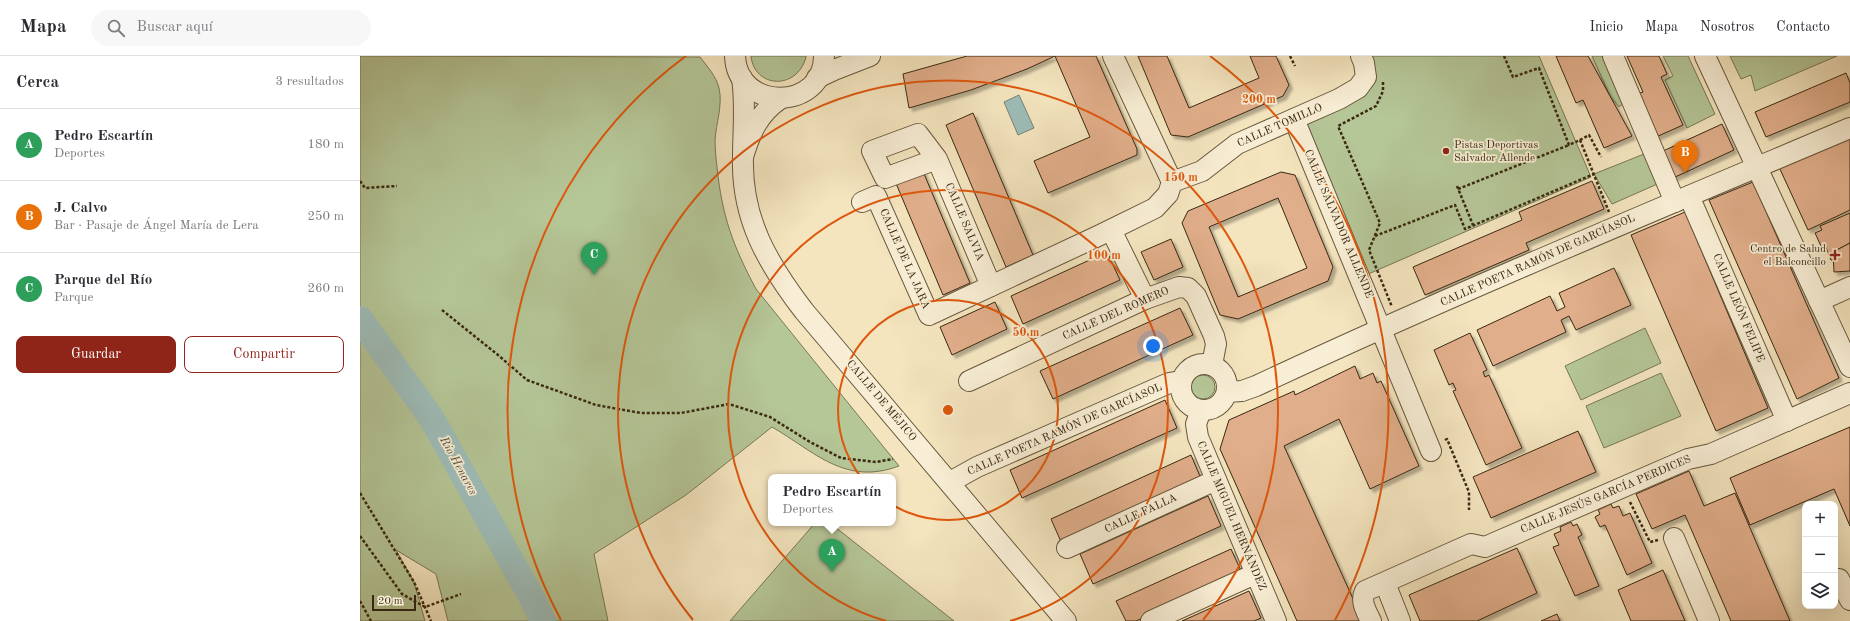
<!DOCTYPE html>
<html lang="es">
<meta charset="utf-8">
<style>
:root{--surface:#fff;--page:#f7f7f7;--text:#2b2b33;--muted:#7c7c81;--line:#e1e1e2;--accent:#8f2418}
body{margin:0;font-family:"Old Standard TT",serif;background:var(--page);color:var(--text)}
.controls{position:absolute;right:12px;bottom:12px;display:grid;overflow:hidden;border-radius:8px;box-shadow:0 4px 16px #0002}
.controls button{width:36px;height:36px;display:grid;place-items:center;padding:0;border:0;border-bottom:1px solid var(--line);background:var(--surface);color:var(--text);font:20px sans-serif}
.scale{position:absolute;left:12px;bottom:10px;width:44px;box-sizing:border-box;padding-left:4px;border:2px solid #3a2912;border-top:0;font-size:11px;line-height:14px;white-space:nowrap;color:#3a2912;-webkit-text-stroke:3px #f8eed5;paint-order:stroke}
.you{position:absolute;left:793px;top:290px;width:14px;height:14px;margin:-10px;border:3px solid #fff;border-radius:50%;background:#1a73e8;box-shadow:0 0 0 6px #1a73e833}
.badge{display:grid;place-items:center;width:26px;height:26px;border-radius:50%;background:var(--accent);color:#fff;font-size:13px;font-weight:700}
.pin{position:absolute;translate:-50% -33px;filter:drop-shadow(0 1px 2px #0008)}
.pin::after{content:'';position:absolute;top:21px;width:14px;height:12px;background:inherit;clip-path:polygon(0 0,100% 0,50% 100%)}
.popup{position:absolute;left:408px;top:418px;width:128px;height:52px;box-sizing:border-box;display:grid;place-content:center;border-radius:8px;background:var(--surface);filter:drop-shadow(0 1px 3px #0005);font-size:13px;white-space:nowrap;color:var(--muted)}
.popup b{font-size:15px;color:var(--text)}
.popup::after{content:'';position:absolute;left:50%;top:100%;margin-left:-8px;border:8px solid transparent;border-top-color:var(--surface)}
.list{margin:0;padding:0;list-style:none}
h2{display:flex;justify-content:space-between;align-items:center;height:52px;margin:0;padding:0 16px;font-size:17px}
h2 small{font-size:13px;font-weight:400;color:var(--muted)}
.list li{display:grid;grid-template-columns:26px 1fr auto;gap:12px;align-items:center;box-sizing:border-box;height:72px;padding:0 16px;border-top:1px solid var(--line)}
.list b{display:block;font-size:15px;white-space:nowrap}
.list p{margin:0;font-size:13px;white-space:nowrap;color:var(--muted)}
.list em{font-size:13px;font-style:normal;color:var(--muted)}
.actions{display:flex;gap:8px;padding:12px 16px}
.actions a{flex:1;padding:9px 0;border:1px solid var(--accent);border-radius:8px;text-align:center;font-size:14px;color:var(--accent)}
.actions .main{background:var(--accent);color:#fff}
.icon{flex:none;width:22px;height:22px;fill:none;stroke:currentColor;stroke-width:2;stroke-linecap:round;stroke-linejoin:round}
.map{position:relative;flex:none;width:1490px;height:565px;overflow:hidden}
header{display:flex;align-items:center;gap:24px;box-sizing:border-box;height:56px;padding:0 20px;background:var(--surface);border-bottom:1px solid var(--line)}
header strong{font-size:19px}
nav{display:flex;gap:22px;margin-inline-start:auto;font-size:14px}
.search{width:280px;height:36px;background:var(--page);display:flex;align-items:center;gap:10px;box-sizing:border-box;padding:0 14px;border-radius:22px;color:var(--muted);font-size:15px}
main{display:flex}
aside{flex:1;background:var(--surface)}
.map>svg:first-child{display:block}
</style>
<header>
<strong>Mapa</strong>
<div class="search"><svg class="icon" aria-label="search" viewBox="0 0 24 24"><circle cx="10" cy="10" r="6"/><path d="M15 15l6 6"/></svg>Buscar aquí</div>
<nav><a>Inicio</a><a>Mapa</a><a>Nosotros</a><a>Contacto</a></nav>
</header>
<main>
<aside>
<h2>Cerca<small>3 resultados</small></h2>
<ul class="list">
<li><span class="badge" style="background:#2e9e5b">A</span><div><b>Pedro Escartín</b><p>Deportes</p></div><em>180 m</em></li>
<li><span class="badge" style="background:#e8710a">B</span><div><b>J. Calvo</b><p>Bar · Pasaje de Ángel María de Lera</p></div><em>250 m</em></li>
<li><span class="badge" style="background:#2e9e5b">C</span><div><b>Parque del Río</b><p>Parque</p></div><em>260 m</em></li>
</ul>
<div class="actions"><a class="main">Guardar</a><a>Compartir</a></div>
</aside>
<div class="map">
<svg width="1490" height="565" viewBox="0 0 1490 565">
<defs>
<filter id="shadow"><feDropShadow dx="3.5" dy="3.5" stdDeviation="1" flood-color="#0004"/></filter>
</defs>
<rect width="100%" height="100%" fill="#f4e5bf"/>
<filter id="stains"><feTurbulence type="fractalNoise" baseFrequency=".005" numOctaves="4"/><feColorMatrix values="0 0 0 0 .2 0 0 0 0 .09 0 0 0 0 .02 0 0 0 .5 -.17"/></filter>
<radialGradient id="worn" r=".72"><stop offset=".6" stop-color="#630" stop-opacity="0"/><stop offset="1" stop-color="#630" stop-opacity=".3"/></radialGradient>
<g fill="#b5c697" stroke="#787854">
<path d="M0,0L340,1C347,10 356,20 359,32C363,48 356,68 355,84C355,93 356,103 357,111C362,160 373,190 396,233L539,410C485,430 455,396 412,371L326,439L234,498L248,565H88L76,518L36,494L54,526L65,565H0Z"/>
<path d="M391,0H446V1C437,35 394,32 391,0Z"/>
<polygon points="1009,0 1179,0 1231,121 1006,219 941,68 1005,40 1012,27"/>
<polygon points="1232,0 1250,0 1268,44 1259,51 1250,40"/>
<polygon points="1303,0 1328,0 1355,58 1327,72 1305,24 1313,20"/>
<polygon points="1370,0 1477,0 1395,35 1391,19 1381,23"/>
<polygon points="1289,96 1302,126 1252,148 1234,118"/>
<polygon points="1285,272 1301,307 1221,344 1205,310"/>
<polygon points="1301,317 1321,360 1244,392 1226,350"/>
<circle cx="843" cy="331" r="12"/>
<polygon points="455,467 470,467 594,565 370,565"/>
</g>
<polygon fill="#9ebdb9" stroke="#768276" points="659,39 674,72 658,79 644,46"/>
<g fill="none" stroke-linecap="round" stroke-linejoin="round">
<polyline stroke="#9ebdb9" stroke-width="26" points="0,263 72,363 173,544 183,565"/>
</g>
<g fill="#e0ae8a" stroke="#3a2912" fill-rule="evenodd" filter="url(#shadow)">
<polygon points="607,0 736,0 777,93 777,99 688,137 674,105 730,81 695,0 667,13 611,34 549,52 543,18"/>
<polygon points="778,0 807,0 829,52 899,22 890,0 916,0 929,29 923,40 828,81 811,79"/>
<polygon points="1196,0 1228,0 1272,80 1244,92 1223,44 1216,47"/>
<polygon points="1267,0 1299,0 1307,18 1301,21 1323,69 1296,81 1277,38 1283,36"/>
<polygon points="1486,17 1490,27 1490,46 1406,81 1395,56"/>
<polygon points="613,57 673,199 646,211 586,69"/>
<polygon points="1362,68 1374,94 1313,122 1301,96"/>
<polygon points="1490,79 1490,154 1448,174 1419,111"/>
<polygon points="562,113 610,227 583,239 535,125"/>
<path d="M921,116L935,119L973,211L968,225L878,263L860,259L822,167L828,155ZM918,142L947,212L878,241L849,171Z"/>
<polygon points="1232,125 1244,153 1166,187 1169,194 1065,239 1053,211 1162,164 1159,156"/>
<polygon points="1393,126 1479,322 1437,343 1349,144"/>
<polygon points="1325,156 1408,352 1356,375 1271,179"/>
<polygon points="1490,157 1490,187 1473,196 1473,204 1471,204 1465,189 1461,190 1455,177 1462,174 1460,170"/>
<polygon points="811,183 823,211 794,224 781,196"/>
<polygon points="1490,187 1490,215 1474,216 1473,196"/>
<polygon points="747,196 760,224 663,268 651,240"/>
<polygon points="1254,212 1271,249 1216,274 1209,260 1201,264 1206,276 1133,310 1117,274 1190,240 1197,255 1205,251 1199,237"/>
<polygon points="635,246 647,273 592,299 580,271"/>
<polygon points="820,252 833,279 693,343 680,315"/>
<polygon points="1110,277 1127,314 1123,316 1125,321 1129,319 1162,392 1126,409 1093,335 1096,334 1093,327 1089,329 1074,294"/>
<polygon points="995,310 1000,323 1013,317 1017,327 1021,325 1059,410 1010,433 979,363 924,390 1003,565 937,565 860,393 869,364 934,335 935,339"/>
<polygon points="805,344 817,372 662,442 650,414"/>
<polygon points="1490,371 1490,470 1474,433 1390,469 1370,422"/>
<polygon points="1218,375 1236,416 1131,462 1113,421"/>
<polygon points="831,399 842,425 702,488 691,463"/>
<polygon points="1329,415 1344,450 1375,437 1430,565 1371,565 1325,459 1292,473 1276,438"/>
<polygon points="848,440 861,470 733,528 720,498"/>
<polygon points="1251,448 1253,452 1259,450 1263,460 1270,457 1292,507 1267,519 1245,469 1240,471 1235,461 1240,458 1238,454"/>
<polygon points="1211,466 1213,470 1217,468 1222,479 1218,481 1239,530 1215,540 1193,491 1199,489 1194,478 1201,475 1200,471"/>
<polygon points="1157,492 1177,537 1117,565 1060,565 1049,539"/>
<polygon points="871,493 882,517 776,565 766,565 756,545"/>
<polygon points="1303,514 1325,565 1271,565 1258,534"/>
<polygon points="889,535 901,562 894,565 822,565"/>
<polygon points="1197,558 1200,565 1181,565"/>
</g>
<g fill="none" stroke-linecap="round" stroke-linejoin="round">
<g stroke="#68583d" stroke-width="22">
<g id="minor">
<path d="M375,0C377,56 464,55 464,0"/>
<polyline points="753,0 812,126"/>
<polyline points="1253,0 1315,146"/>
<polyline points="1345,0 1490,311"/>
<path d="M382,22C386,48 383,75 383,101C390,77 399,57 420,43"/>
<polyline points="457,22 474,14 510,0"/>
<polyline points="934,63 1071,395"/>
<path d="M383,101C381,163 408,208 444,255L706,565"/>
<polyline points="577,103 558,78 512,95 525,122 577,103 631,230"/>
<polyline points="812,126 842,115 877,88 979,43 998,32 1006,21 1004,7 1001,0"/>
<polyline points="1329,140 1427,365"/>
<polyline points="502,146 516,140 569,259 738,180 795,152 808,138 812,126"/>
<polyline points="751,174 785,243"/>
<polyline points="1459,245 1490,231"/>
<circle cx="844" cy="331" r="23"/>
<polyline points="609,325 785,243 819,231 828,232 836,240 854,280 856,288 852,309"/>
<path d="M867,336L882,335L896,330C1091,239 1291,156 1490,72"/>
<polyline points="841,354 836,368 838,381 916,565"/>
<polyline points="590,426 617,411 809,327 821,325"/>
<polyline points="1314,482 1349,565"/>
<polyline points="707,492 856,424"/>
<polyline points="1479,523 1490,544"/>
<polyline points="1025,527 1040,565"/>
<polyline points="791,565 895,518"/>
<path d="M1011,565C1006,555 1000,545 1005,535L1111,488L1125,491L1328,403L1351,398L1490,337"/>
</g>
</g>
<g stroke="#3a2912" stroke-width="2.5" stroke-dasharray="3 2" stroke-linecap="butt">
<polyline points="930,0 935,10"/>
<polyline points="1144,0 1153,21 1179,12 1209,89 1220,84 1249,156"/>
<polyline points="1023,26 1023,35 1016,50 978,70 1020,167 1009,194 1032,251"/>
<polyline points="1220,84 1229,79 1241,101"/>
<polyline points="0,125 5,132 37,130"/>
<polyline points="1097,130 1113,169"/>
<polyline points="1098,133 1209,89"/>
<polyline points="1015,180 1095,149 1105,173 1234,118"/>
<polyline points="82,254 138,299 167,324 236,349 281,357 321,357 369,348 410,361 450,386 481,402 516,406 533,403"/>
<polyline points="1085,384 1087,383 1109,436 1109,454"/>
<polyline points="0,437 54,526 71,565"/>
<polyline points="1270,446 1290,486 1298,484"/>
<polyline points="0,480 42,538 65,551 101,538"/>
<polyline points="0,545 11,565"/>
</g>
<use href="#minor" stroke="#f8eed5" stroke-width="20"/>
</g>
<g fill="none" stroke="#df570c" stroke-width="2">
<circle cx="588" cy="354" r="110"/>
<path d="M526 565A220 220 0 1 1 650 565"/>
<path d="M333 564A330 330 0 1 1 843 564"/>
<path d="M201 564A440 440 0 0 1 326 0M850 0A440 440 0 0 1 975 564"/>
</g>
<g fill="#8f2418" stroke="#f8eed5" stroke-width="1.5">
<circle cx="1086" cy="95" r="4"/>
<path d="M1473 193h4v4h4v4h-4v4h-4v-4h-4v-4h4z"/>
</g>
<g text-anchor="middle" dominant-baseline="central" stroke-width="3.5" stroke-linejoin="round" paint-order="stroke">
<g font-size="11" fill="#3a2912" stroke="#f8eed5">
<text transform="translate(920 70) rotate(-24)">CALLE TOMILLO</text>
<text transform="translate(604 166) rotate(67)">CALLE SALVIA</text>
<text transform="translate(978 168) rotate(67)">CALLE SALVADOR ALLENDE</text>
<text transform="translate(544 203) rotate(66)">CALLE DE LA JARA</text>
<text transform="translate(1178 205) rotate(-24)">CALLE POETA RAMÓN DE GARCÍASOL</text>
<text transform="translate(1378 252) rotate(67)">CALLE LEÓN FELIPE</text>
<text transform="translate(756 258) rotate(-24)">CALLE DEL ROMERO</text>
<text transform="translate(521 345) rotate(50)">CALLE DE MÉJICO</text>
<text transform="translate(705 374) rotate(-24)">CALLE POETA RAMÓN DE GARCÍASOL</text>
<text transform="translate(1246 439) rotate(-23)">CALLE JESÚS GARCÍA PERDICES</text>
<text transform="translate(781 458) rotate(-25)">CALLE FALLA</text>
<text transform="translate(871 460) rotate(67)">CALLE MIGUEL HERNÁNDEZ</text>
</g>
<g font-size="11" fill="#3a2912" stroke="#f8eed5" text-anchor="start">
<text x="1094" y="89">Pistas Deportivas<tspan x="1094" dy="13">Salvador Allende</tspan></text>
<text x="1466" y="193" text-anchor="end">Centro de Salud<tspan x="1466" dy="13">el Balconcillo</tspan></text>
</g>
<g font-size="12" font-style="italic" fill="#534e3c" stroke="#f8eed5">
<text transform="translate(98 410) rotate(61)">Río Henares</text>
</g>
</g>
<circle cx="588" cy="354" r="6" fill="#df570c" stroke="#f8eed5" stroke-width="2"/>
<g font-size="12" text-anchor="middle" font-weight="bold" fill="#df570c" stroke="#f8eed5" stroke-width="3.5" stroke-linejoin="round" paint-order="stroke">
<text x="899" y="47">200 m</text>
<text x="821" y="125">150 m</text>
<text x="744" y="203">100 m</text>
<text x="666" y="280">50 m</text>
</g>
<rect width="100%" height="100%" filter="url(#stains)"/>
<rect width="100%" height="100%" fill="url(#worn)"/>
</svg>
<div class="controls">
<button>+</button>
<button>−</button>
<button><svg class="icon" aria-label="layers" viewBox="0 0 24 24"><path d="M12 4l9 5-9 5-9-5zM3 14l9 5 9-5"/></svg></button>
</div>
<div class="scale">20 m</div>
<div class="you"></div>
<div class="pin badge" style="left:472px;top:516px;background:#2e9e5b">A</div>
<div class="popup"><b>Pedro Escartín</b>Deportes</div>
<div class="pin badge" style="left:1325px;top:117px;background:#e8710a">B</div>
<div class="pin badge" style="left:234px;top:219px;background:#2e9e5b">C</div>
</div>
</main>
